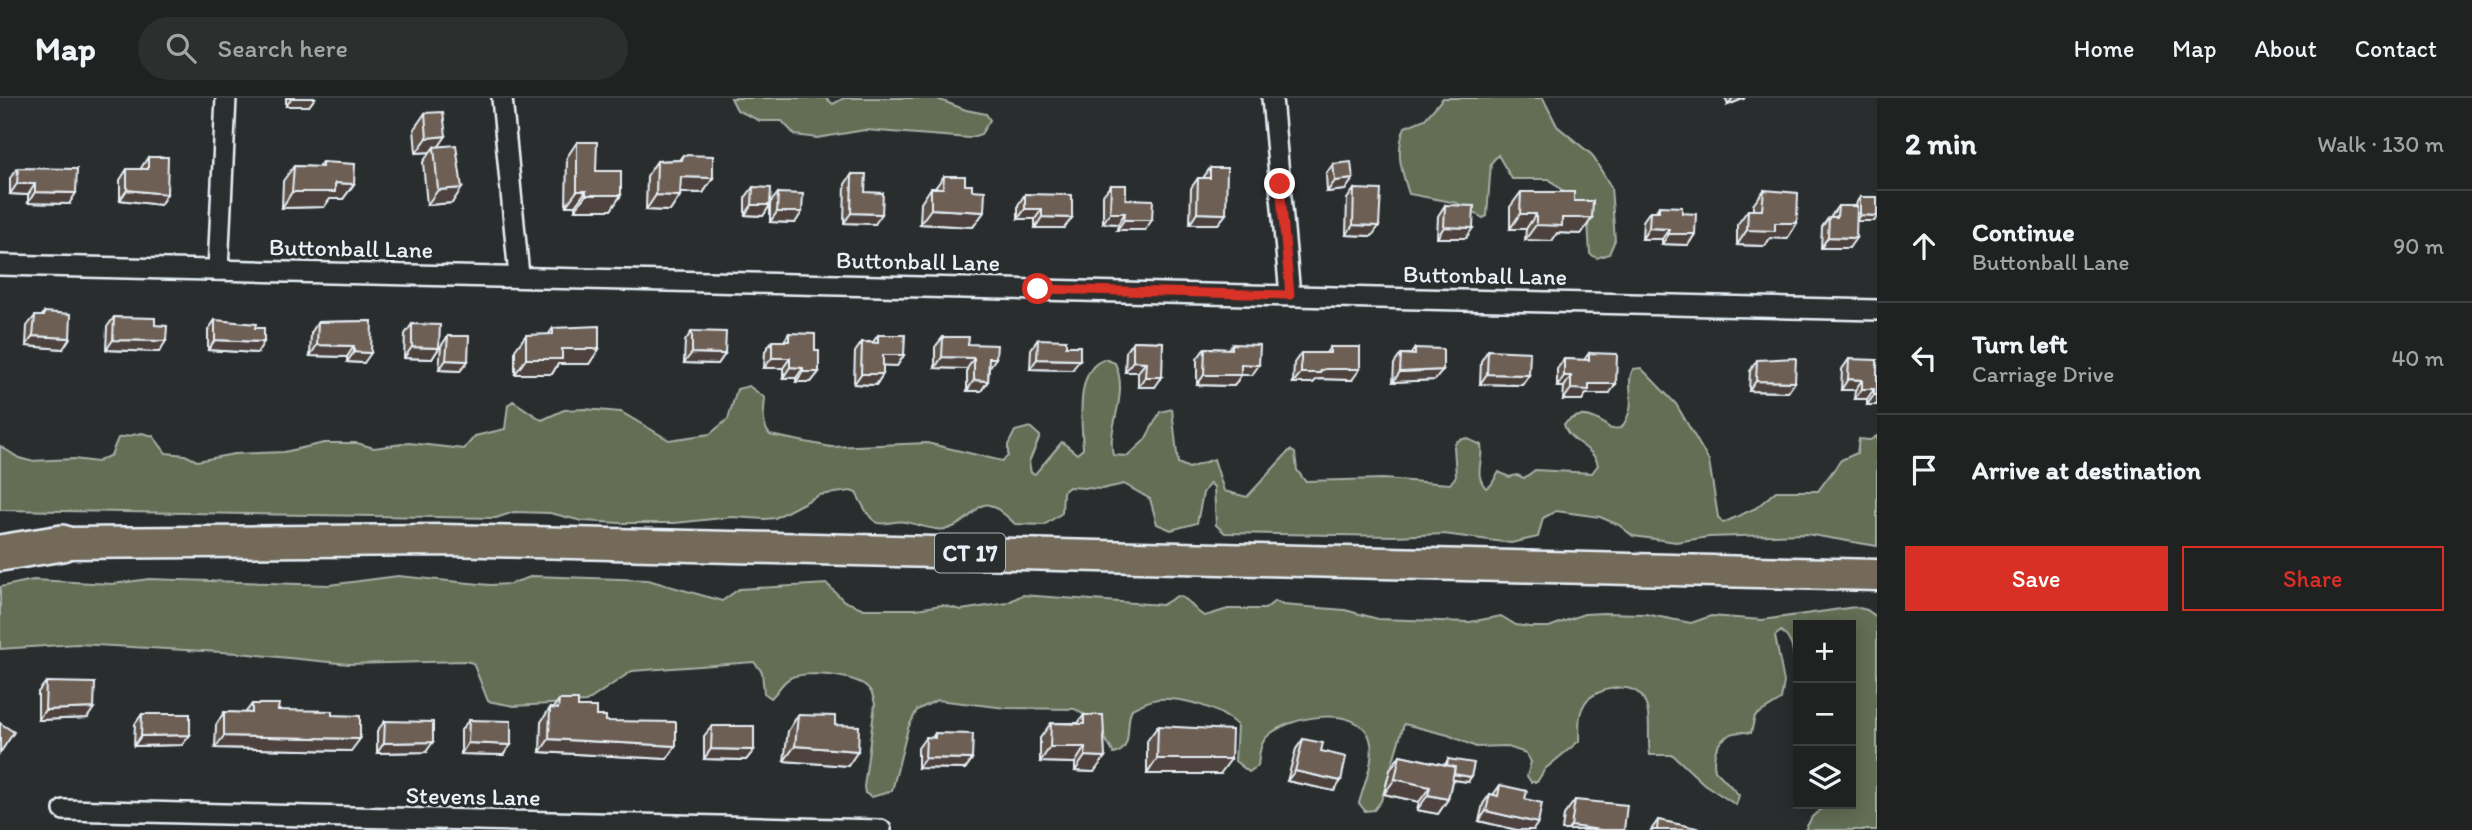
<!DOCTYPE html>
<meta charset="utf-8">
<style>
:root{--surface:#202222;--page:#2d2f2f;--text:#f1f3f6;--muted:#a2a4a5;--line:#3d3f40;--accent:#d93025}
body{margin:0;font-family:Itim,sans-serif;background:var(--page);color:var(--text)}
.controls{position:absolute;right:21px;bottom:21px;display:grid;overflow:hidden;border-radius:0px;box-shadow:0 4px 18px #0003}
.controls button{width:63px;height:63px;display:grid;place-items:center;padding:0;border:0;border-bottom:2px solid var(--line);background:var(--surface);color:var(--text);font:35px sans-serif}
.stop{position:absolute;width:21px;height:21px;margin:-16px;border:5px solid #d93025;border-radius:50%;background:#fff}
.stop.end{background:#d93025;border-color:#fff;box-shadow:0 2px 7px #0008}
.list{margin:0;padding:0;list-style:none}
h2{display:flex;justify-content:space-between;align-items:center;height:91px;margin:0;padding:0 28px;font-size:30px}
h2 small{font-size:23px;font-weight:400;color:var(--muted)}
.list li{display:grid;grid-template-columns:46px 1fr auto;gap:21px;align-items:center;box-sizing:border-box;height:112px;padding:0 28px;border-top:2px solid var(--line)}
.list b{display:block;font-size:26px;white-space:nowrap}
.list p{margin:0;font-size:23px;white-space:nowrap;color:var(--muted)}
.list em{font-size:23px;font-style:normal;color:var(--muted)}
.actions{display:flex;gap:14px;padding:21px 28px}
.actions a{flex:1;padding:16px 0;border:2px solid var(--accent);border-radius:0px;text-align:center;font-size:24px;color:var(--accent)}
.actions .main{background:var(--accent);color:#fff}
.icon{flex:none;width:38px;height:38px;fill:none;stroke:currentColor;stroke-width:2;stroke-linecap:round;stroke-linejoin:round}
.map{position:relative;flex:none;width:1877px;height:732px;overflow:hidden}
header{display:flex;align-items:center;gap:42px;box-sizing:border-box;height:98px;padding:0 35px;background:var(--surface);border-bottom:2px solid var(--line)}
header strong{font-size:33px}
nav{display:flex;gap:38px;margin-inline-start:auto;font-size:24px}
.search{width:490px;height:63px;background:var(--page);display:flex;align-items:center;gap:18px;box-sizing:border-box;padding:0 24px;border-radius:38px;color:var(--muted);font-size:26px}
main{display:flex}
aside{flex:1;background:var(--surface)}
.map>svg:first-child{display:block}
</style>
<header>
<strong>Map</strong>
<div class="search"><svg class="icon" aria-label="search" viewBox="0 0 24 24"><circle cx="10" cy="10" r="6"/><path d="M15 15l6 6"/></svg>Search here</div>
<nav><a>Home</a><a>Map</a><a>About</a><a>Contact</a></nav>
</header>
<main>
<div class="map">
<svg width="1877" height="732" viewBox="0 0 1877 732">
<rect width="100%" height="100%" fill="#2a2d2e"/>
<filter id="ink" filterUnits="userSpaceOnUse"><feTurbulence type="fractalNoise" baseFrequency=".0143" numOctaves="2"/><feDisplacementMap in="SourceGraphic" scale="14" xChannelSelector="R" yChannelSelector="G"/><feConvolveMatrix kernelMatrix="1 2 1 2 8 2 1 2 1" color-interpolation-filters="sRGB"/></filter>
<g filter="url(#ink)">
<g fill="#646e55" stroke="#a6b0a6" stroke-width="2">
<polygon points="731,0 826,0 833,6 844,0 935,0 966,12 986,16 990,22 981,36 969,40 865,32 817,40 795,37 782,23 760,23 737,12"/>
<path d="M1443,0H1543L1557,28L1592,57L1611,89L1615,142L1609,156L1597,160L1590,156L1588,123L1574,103L1549,81H1512L1498,57L1491,65L1487,118L1483,120L1457,105L1409,96C1401,71 1395,54 1405,29L1425,21Z"/>
<path d="M1105,261L1115,265C1130,299 1106,328 1113,357L1128,358L1145,342L1160,314L1172,311L1178,365L1189,370L1214,361L1224,393L1247,399L1290,352L1295,355L1297,372L1305,383L1383,381L1450,386L1456,378L1454,348L1457,343L1466,340L1481,347C1484,363 1473,376 1486,390L1491,387L1499,374L1509,379L1517,377L1524,380L1535,372L1592,375L1598,367C1594,348 1568,345 1564,326C1580,311 1597,319 1611,331L1621,330C1640,305 1624,288 1633,271L1641,270L1676,306L1709,363L1718,419L1723,425L1756,410L1776,393H1818L1841,362L1857,355L1859,341L1870,342L1877,338V448L1806,436L1709,439L1676,444L1633,438L1619,427L1600,419L1556,413L1543,420L1538,439L1511,445L1444,436L1394,438L1225,435L1216,427L1214,389L1210,385L1203,395L1197,425L1171,432L1157,426L1150,401L1124,386L1102,391L1069,389L1063,394L1062,415L1044,427L1015,426C976,388 985,415 953,429C938,436 920,426 905,424C897,422 886,427 878,425C868,421 861,403 856,395L851,393L819,397L775,420L765,421L732,419L675,425H620L582,423L550,415L514,414L496,420L0,412V348L19,360L30,363L74,361L97,364L111,357L118,340L142,335L153,338L166,355L185,357L197,363L234,356L284,354L324,345H357L374,350L409,345L464,351L475,338L505,331L508,307L513,303L542,322L564,312L585,311L621,314L669,342L710,336L728,321L737,291L749,288L765,300C764,313 761,326 770,337L831,349L927,345L1002,363L1008,358V347L1015,333L1030,329L1040,338L1029,364L1031,375L1035,376L1062,344L1077,356L1083,351C1082,326 1074,271 1105,261Z"/>
<path d="M398,478L490,487L510,486L533,478L648,482L722,503L739,491L827,486L844,503L864,511H916L942,507L961,512L1007,505L1022,497L1162,507L1177,498C1191,500 1193,514 1205,518L1228,511H1265L1275,503L1283,507L1345,512L1378,521L1470,524L1501,518L1516,527L1530,529H1549L1584,516L1603,515L1645,516L1691,525L1711,518L1762,522L1855,509L1867,512L1877,519V732H1805L1812,719L1822,710L1819,706H1851V527H1798V579C1792,563 1797,546 1781,533L1775,538L1784,584L1781,602L1755,618L1751,635C1727,630 1710,647 1715,672L1739,697L1736,707L1704,686L1673,657H1650C1647,640 1652,618 1644,602C1634,581 1595,590 1585,605C1577,617 1580,629 1579,643L1545,671L1537,684H1531L1527,678L1531,664L1526,655L1505,648L1476,649L1448,637L1404,626L1381,703L1374,712L1365,713L1359,705C1364,686 1376,661 1370,641C1360,605 1283,618 1265,641C1259,648 1259,660 1258,668L1249,674L1235,663L1237,627C1219,610 1183,599 1158,601C1149,602 1140,607 1132,611C1124,625 1135,651 1114,656L1096,625L1075,611L1006,610L937,602L917,612L908,630L892,693L872,699L865,695L864,689L875,606C874,602 873,595 869,591C858,577 805,572 790,580C781,585 778,594 771,600L764,595L762,574L754,564L632,573L586,604L514,608L488,603L473,565L465,563L349,566L239,555L77,546L0,551V489L33,482L113,486L149,481L329,487Z"/>
</g>
<g fill="none" stroke-linecap="round" stroke-linejoin="round">
<g stroke="#e8f1f8" stroke-width="24">
<g id="minor">
<polyline points="502,0 519,178"/>
<polyline points="1272,0 1290,197"/>
<polyline points="0,167 1877,212"/>
<polyline points="218,172 226,0"/>
<polyline points="64,712 881,732"/>
</g>
</g>
<g stroke="#e8f1f8" stroke-width="35">
<polyline id="primary" points="62,445 444,442 1877,477"/>
</g>
<g stroke="#e8f1f8" stroke-width="40">
<polyline id="motorway" points="0,455 62,445"/>
</g>
<use href="#minor" stroke="#2a2d2e" stroke-width="19"/>
<use href="#primary" stroke="#736b5a" stroke-width="30"/>
<use href="#motorway" stroke="#736b5a" stroke-width="35"/>
</g>
<g fill="#5f5249" stroke="#e8f1f8" stroke-width="2">
<polygon points="286,0 315,0 309,8 286,8"/>
<polygon points="1725,0 1745,0 1728,7"/>
<polygon points="425,15 439,48 452,105 427,107 423,64 430,54 416,55 414,31"/>
<polygon points="577,44 596,73 621,97 611,112 575,112 575,108 566,108 567,59"/>
<polygon points="683,57 713,80 703,95 680,95 680,98 670,113 646,112 647,78 657,63 679,62"/>
<polygon points="148,59 167,96 160,107 120,102 120,82 127,71 141,71 141,70"/>
<polygon points="322,64 354,86 343,101 330,101 324,109 282,110 283,83 294,68 318,69"/>
<polygon points="1333,66 1345,92 1327,94 1326,76"/>
<polygon points="18,70 69,106 28,105 28,97 10,96 10,80"/>
<polygon points="1210,70 1226,116 1218,126 1190,126 1191,90 1198,80 1203,80"/>
<polygon points="852,76 865,94 875,126 844,125 845,86"/>
<polygon points="944,78 965,87 972,92 984,114 973,129 920,126 921,105 931,90 935,90"/>
<polygon points="1111,87 1126,101 1145,132 1117,132 1118,126 1103,125 1103,97"/>
<polygon points="753,89 770,107 763,118 745,117 745,100"/>
<polygon points="1354,91 1372,138 1346,137 1347,101"/>
<polygon points="1764,92 1797,125 1787,141 1770,140 1765,148 1737,147 1737,127 1748,112 1753,112 1753,107"/>
<polygon points="1521,94 1574,103 1592,120 1581,136 1557,135 1552,143 1525,142 1526,131 1510,131 1510,109"/>
<polygon points="778,95 795,125 770,124 770,105"/>
<polygon points="1025,96 1064,130 1035,130 1035,121 1018,121 1018,107"/>
<polygon points="1860,99 1874,123 1856,123 1849,150 1821,150 1822,129 1829,119 1830,119 1838,108 1856,108 1857,104"/>
<polygon points="1445,107 1466,140 1437,140 1438,118"/>
<polygon points="1659,108 1682,115 1695,136 1688,147 1662,146 1662,141 1642,141 1643,123 1650,113 1656,113"/>
<polygon points="44,214 63,251 26,248 27,228 35,218 42,218"/>
<polygon points="114,219 155,227 159,254 106,252 107,229"/>
<polygon points="215,222 257,255 208,252 208,232"/>
<polygon points="372,223 364,265 347,264 347,259 310,258 311,235 318,224"/>
<polygon points="412,226 439,250 432,261 404,260 405,236"/>
<polygon points="553,230 599,251 589,266 558,266 552,276 515,276 515,252 526,237 548,237"/>
<polygon points="692,233 725,256 718,266 684,265 685,243"/>
<polygon points="789,235 815,253 819,274 811,284 796,284 796,280 783,280 783,270 764,270 765,253 772,243 784,243"/>
<polygon points="878,237 904,257 897,268 883,267 883,276 876,287 854,286 855,254 862,244 873,244"/>
<polygon points="448,238 468,263 460,273 439,272 441,248"/>
<polygon points="943,239 968,246 989,270 988,283 981,293 967,293 967,271 935,270 935,249"/>
<polygon points="1038,241 1072,272 1030,271 1031,251"/>
<polygon points="1133,243 1163,244 1155,289 1138,289 1138,274 1125,274 1126,253"/>
<polygon points="1232,246 1252,277 1241,277 1234,288 1197,287 1197,261 1205,250 1228,251"/>
<polygon points="1330,249 1352,282 1319,281 1316,282 1313,285 1293,285 1294,265 1301,255 1326,255"/>
<polygon points="1415,250 1443,272 1435,282 1393,284 1394,266 1401,256 1411,256"/>
<polygon points="1488,252 1529,277 1522,287 1480,286 1481,263"/>
<polygon points="1589,255 1609,296 1586,296 1582,302 1563,302 1564,289 1557,289 1557,271 1564,261 1584,262"/>
<polygon points="1849,261 1877,270 1877,307 1867,307 1867,301 1854,301 1855,292 1841,292 1842,271"/>
<polygon points="1757,262 1795,284 1788,294 1749,293 1750,273"/>
<polygon points="46,584 87,620 38,622 38,594"/>
<polygon points="559,602 606,623 667,661 540,654 541,624 550,610 552,611"/>
<polygon points="252,606 278,612 351,653 215,650 216,627 224,614 245,615"/>
<polygon points="142,616 190,637 182,647 134,648 135,626"/>
<polygon points="798,617 835,627 848,668 784,663 788,633"/>
<polygon points="1084,617 1094,674 1075,673 1075,665 1040,664 1040,640 1051,625 1078,625"/>
<polygon points="469,622 503,657 461,656 461,632"/>
<polygon points="385,623 426,654 377,655 377,633"/>
<polygon points="712,628 754,652 746,662 704,661 704,638"/>
<polygon points="1158,628 1220,676 1147,676 1147,643"/>
<polygon points="935,635 972,661 965,671 918,670 918,650 926,639 932,640"/>
<polygon points="1303,641 1321,653 1334,693 1287,683 1296,651"/>
<polygon points="1400,657 1445,667 1448,661 1468,684 1452,682 1448,701 1438,716 1417,712 1419,704 1384,696 1390,672"/>
<polygon points="1500,687 1533,732 1517,732 1479,723 1483,706 1490,696 1493,697"/>
<polygon points="1575,702 1624,732 1562,732 1564,717"/>
<polygon points="1658,722 1702,732 1651,732"/>
</g>
<g fill="#4d423c" stroke="#e8f1f8" stroke-width="2">
<polygon points="292,0 315,0 309,8 286,8"/>
<polygon points="1733,0 1745,0 1728,7"/>
<polygon points="446,38 435,54 434,49 430,54 416,55 427,40"/>
<polygon points="681,79 713,80 703,95 670,94"/>
<polygon points="1353,81 1345,92 1327,94 1335,83"/>
<polygon points="335,85 354,86 343,101 330,101 324,109 282,110 292,94"/>
<polygon points="17,86 35,86 28,97 10,96"/>
<polygon points="462,90 452,105 427,107 438,92"/>
<polygon points="127,92 167,96 160,107 120,102"/>
<polygon points="577,93 586,93 575,108 566,108"/>
<polygon points="35,94 76,95 69,106 28,105"/>
<polygon points="586,97 621,97 611,112 575,112"/>
<polygon points="656,97 680,98 670,113 646,112"/>
<polygon points="752,107 770,107 763,118 745,117"/>
<polygon points="931,111 984,114 973,129 920,126"/>
<polygon points="1025,111 1042,111 1035,121 1018,121"/>
<polygon points="777,114 802,114 795,125 770,124"/>
<polygon points="851,115 882,116 875,126 844,125"/>
<polygon points="1110,115 1125,115 1118,126 1103,125"/>
<polygon points="1197,115 1226,116 1218,126 1190,126"/>
<polygon points="1520,116 1536,116 1526,131 1510,131"/>
<polygon points="1860,117 1877,118 1877,119 1874,123 1856,123"/>
<polygon points="1042,119 1072,120 1064,130 1035,130"/>
<polygon points="1562,120 1592,120 1581,136 1557,135 1552,143 1525,142 1536,127"/>
<polygon points="1124,122 1152,122 1145,132 1117,132"/>
<polygon points="1775,125 1797,125 1787,141 1770,140 1765,148 1737,147 1747,132"/>
<polygon points="1353,127 1379,128 1372,138 1346,137"/>
<polygon points="1444,129 1473,130 1466,140 1437,140"/>
<polygon points="1649,130 1669,131 1662,141 1642,141"/>
<polygon points="1669,136 1695,136 1688,147 1662,146"/>
<polygon points="1828,139 1856,140 1849,150 1821,150"/>
<polygon points="33,238 70,240 63,251 26,248"/>
<polygon points="113,242 166,243 159,254 106,252"/>
<polygon points="215,242 264,244 257,255 208,252"/>
<polygon points="317,247 354,248 347,259 310,258"/>
<polygon points="412,249 439,250 432,261 404,260"/>
<polygon points="562,251 599,251 589,266 558,266 552,276 515,276 526,261"/>
<polygon points="354,254 371,255 364,265 347,264"/>
<polygon points="692,255 725,256 718,266 684,265"/>
<polygon points="883,257 904,257 897,268 876,267"/>
<polygon points="942,259 974,260 967,271 935,270"/>
<polygon points="772,260 790,260 783,270 764,270"/>
<polygon points="989,260 996,260 989,270 981,270"/>
<polygon points="1037,261 1080,262 1072,272 1030,271"/>
<polygon points="446,262 468,263 460,273 439,272"/>
<polygon points="1133,263 1146,264 1138,274 1125,274"/>
<polygon points="1241,266 1259,267 1252,277 1234,277"/>
<polygon points="790,269 803,270 796,280 783,280"/>
<polygon points="1326,271 1360,271 1352,282 1319,281 1316,282 1313,285 1293,285 1301,275"/>
<polygon points="1443,272 1435,282 1393,284 1400,274"/>
<polygon points="803,274 819,274 811,284 796,284"/>
<polygon points="861,276 883,276 876,287 854,286"/>
<polygon points="1487,276 1529,277 1522,287 1480,286"/>
<polygon points="1204,277 1241,277 1234,288 1197,287"/>
<polygon points="1564,278 1571,278 1564,289 1557,289"/>
<polygon points="1145,279 1162,279 1155,289 1138,289"/>
<polygon points="1848,281 1862,282 1855,292 1841,292"/>
<polygon points="974,282 988,283 981,293 967,293"/>
<polygon points="1756,283 1795,284 1788,294 1749,293"/>
<polygon points="1589,286 1616,286 1609,296 1586,296 1582,302 1563,302 1571,291"/>
<polygon points="1862,291 1874,291 1867,301 1854,301"/>
<polygon points="1874,297 1877,297 1877,307 1867,307"/>
<polygon points="94,610 87,620 38,622 45,612"/>
<polygon points="190,637 182,647 134,648 141,638"/>
<polygon points="224,638 360,641 351,653 215,650"/>
<polygon points="549,641 676,648 667,661 540,654"/>
<polygon points="433,644 426,654 377,655 384,645"/>
<polygon points="468,645 511,647 503,657 461,656"/>
<polygon points="795,648 858,653 848,668 784,663"/>
<polygon points="1050,649 1085,649 1075,665 1040,664"/>
<polygon points="711,651 754,652 746,662 704,661"/>
<polygon points="1085,658 1105,659 1094,674 1075,673"/>
<polygon points="925,660 972,661 965,671 918,670"/>
<polygon points="1157,661 1231,661 1220,676 1147,676"/>
<polygon points="1295,673 1341,683 1334,693 1287,683"/>
<polygon points="1446,675 1471,679 1468,684 1442,680"/>
<polygon points="1395,681 1430,689 1419,704 1384,696"/>
<polygon points="1428,697 1448,701 1438,716 1417,712"/>
<polygon points="1486,713 1538,725 1533,732 1517,732 1479,723"/>
<polygon points="1571,728 1601,732 1568,732"/>
</g>
<g fill="#6e5f55" stroke="#e8f1f8" stroke-width="2">
<polygon points="443,14 446,38 427,40 425,15"/>
<polygon points="577,44 597,44 596,73 621,73 621,97 586,97 586,93 577,93"/>
<polygon points="456,47 462,90 438,92 434,49"/>
<polygon points="683,57 713,58 713,80 681,79 680,98 656,97 657,63 682,62"/>
<polygon points="148,59 168,59 167,96 127,92 127,71 148,71"/>
<polygon points="322,64 355,66 354,86 335,85 335,94 292,94 294,68 322,69"/>
<polygon points="1351,64 1353,81 1335,83 1333,66"/>
<polygon points="18,70 77,71 76,95 35,94 35,86 17,86"/>
<polygon points="1210,70 1227,70 1226,116 1197,115 1198,80 1210,80"/>
<polygon points="852,76 866,76 865,94 883,95 882,116 851,115"/>
<polygon points="944,78 965,78 965,87 972,87 972,92 985,93 984,114 931,111 931,90 943,90"/>
<polygon points="1111,87 1126,87 1126,101 1153,102 1152,122 1124,122 1125,115 1110,115"/>
<polygon points="753,89 771,90 770,107 752,107"/>
<polygon points="1354,91 1381,92 1379,128 1353,127"/>
<polygon points="1764,92 1798,95 1797,125 1775,125 1775,133 1747,132 1748,112 1762,112"/>
<polygon points="1521,94 1574,94 1574,103 1593,103 1592,120 1562,120 1562,128 1536,127 1536,116 1520,116"/>
<polygon points="778,95 803,96 802,114 777,114"/>
<polygon points="1025,96 1072,97 1072,120 1042,119 1042,111 1025,111"/>
<polygon points="1860,99 1877,99 1877,118 1860,117"/>
<polygon points="1445,107 1474,108 1473,130 1444,129"/>
<polygon points="1659,108 1682,109 1682,115 1696,116 1695,136 1669,136 1669,131 1649,130 1650,113 1659,113"/>
<polygon points="1838,108 1857,108 1856,140 1828,139 1829,119 1837,119"/>
<polygon points="44,214 71,216 70,240 33,238 35,218 44,218"/>
<polygon points="114,219 155,220 155,227 167,228 166,243 113,242"/>
<polygon points="215,222 256,226 255,230 264,230 264,244 215,242"/>
<polygon points="372,223 371,255 354,254 354,248 317,247 318,224"/>
<polygon points="412,226 440,227 439,250 412,249"/>
<polygon points="599,228 599,251 562,251 562,261 526,261 526,237 553,236 553,230"/>
<polygon points="692,233 726,234 725,256 692,255"/>
<polygon points="789,235 815,236 815,253 819,253 819,274 803,274 803,270 790,269 790,260 772,260 772,243 789,243"/>
<polygon points="878,237 905,237 904,257 883,257 883,276 861,276 862,244 878,245"/>
<polygon points="448,238 469,238 468,263 446,262"/>
<polygon points="943,239 969,239 968,246 997,247 996,260 989,260 988,283 974,282 974,260 942,259"/>
<polygon points="1038,241 1066,242 1066,248 1080,248 1080,262 1037,261"/>
<polygon points="1133,243 1163,244 1162,279 1145,279 1146,264 1133,263"/>
<polygon points="1232,246 1260,247 1259,267 1241,266 1241,277 1204,277 1205,250 1232,251"/>
<polygon points="1330,249 1360,249 1360,271 1326,271 1321,272 1320,275 1301,275 1301,255 1330,255"/>
<polygon points="1415,250 1443,251 1443,272 1400,274 1401,256 1415,257"/>
<polygon points="1488,252 1530,254 1529,277 1487,276"/>
<polygon points="1589,255 1617,256 1616,286 1589,286 1589,292 1571,291 1571,278 1564,278 1564,261 1589,262"/>
<polygon points="1796,260 1795,284 1756,283 1757,262"/>
<polygon points="1849,261 1877,262 1877,297 1874,297 1874,291 1862,291 1862,282 1848,281"/>
<polygon points="46,584 95,585 94,610 45,612"/>
<polygon points="559,602 578,602 578,609 596,609 596,618 606,618 606,623 676,624 676,648 549,641 550,610 558,611"/>
<polygon points="252,606 279,606 278,612 332,613 332,617 360,618 360,641 224,638 224,614 252,615"/>
<polygon points="142,616 190,616 190,637 141,638"/>
<polygon points="798,617 835,618 835,627 859,628 858,653 795,648"/>
<polygon points="1084,617 1103,617 1105,659 1085,658 1085,649 1050,649 1051,625 1084,626"/>
<polygon points="469,622 511,623 511,647 468,645"/>
<polygon points="385,623 433,624 433,644 384,645"/>
<polygon points="0,625 14,634 0,655"/>
<polygon points="712,628 754,628 754,652 711,651"/>
<polygon points="1158,628 1232,632 1231,661 1157,661"/>
<polygon points="935,635 973,636 972,661 925,660 926,639 935,640"/>
<polygon points="1303,641 1323,645 1321,653 1346,659 1341,683 1295,673"/>
<polygon points="1400,657 1455,669 1448,701 1428,697 1430,689 1395,681"/>
<polygon points="1448,661 1474,665 1471,679 1454,676 1455,669 1447,667"/>
<polygon points="1500,687 1527,693 1525,701 1542,705 1538,725 1486,713 1490,696 1498,698"/>
<polygon points="1575,702 1627,707 1624,732 1601,732 1571,728"/>
<polygon points="1658,722 1702,731 1702,732 1657,732"/>
</g>
</g>
<g fill="none" stroke-linecap="round" stroke-linejoin="round" filter="url(#ink)">
<polyline stroke="#d93025" stroke-width="9" points="1038,191 1290,197 1280,86"/>
</g>
<g text-anchor="middle" dominant-baseline="central" stroke-width="6" stroke-linejoin="round" paint-order="stroke">
<rect fill="#2a2d2e" stroke="#afb6bb" stroke-width="2" x="935" y="435.5" width="70" height="39" rx="5"/>
<g font-size="23" font-weight="bold" fill="#e8f1f8">
<text x="970" y="455">CT 17</text>
</g>
<g font-size="24" fill="#e8f1f8" stroke="#2a2d2e">
<text transform="translate(351 150) rotate(1)">Buttonball Lane</text>
<text transform="translate(918 163) rotate(1)">Buttonball Lane</text>
<text transform="translate(1485 177) rotate(1)">Buttonball Lane</text>
<text transform="translate(473 698) rotate(1)">Stevens Lane</text>
</g>
</g>
</svg>
<div class="controls">
<button>+</button>
<button>−</button>
<button><svg class="icon" aria-label="layers" viewBox="0 0 24 24"><path d="M12 4l9 5-9 5-9-5zM3 14l9 5 9-5"/></svg></button>
</div>
<div class="stop" style="left:1038px;top:191px"></div>
<div class="stop end" style="left:1280px;top:86px"></div>
</div>
<aside>
<h2>2 min<small>Walk · 130 m</small></h2>
<ul class="list">
<li><svg class="icon" aria-label="ahead" viewBox="0 0 24 24"><path d="M12 20V5M6 11l6-6 6 6"/></svg><div><b>Continue</b><p>Buttonball Lane</p></div><em>90 m</em></li>
<li><svg class="icon" aria-label="left" viewBox="0 0 24 24"><path d="M17 20v-9H6M10 6l-5 5 5 5"/></svg><div><b>Turn left</b><p>Carriage Drive</p></div><em>40 m</em></li>
<li><svg class="icon" aria-label="arrive" viewBox="0 0 24 24"><path d="M6 21V4h12l-3 4 3 4H6"/></svg><div><b>Arrive at destination</b></div></li>
</ul>
<div class="actions"><a class="main">Save</a><a>Share</a></div>
</aside>
</main>
